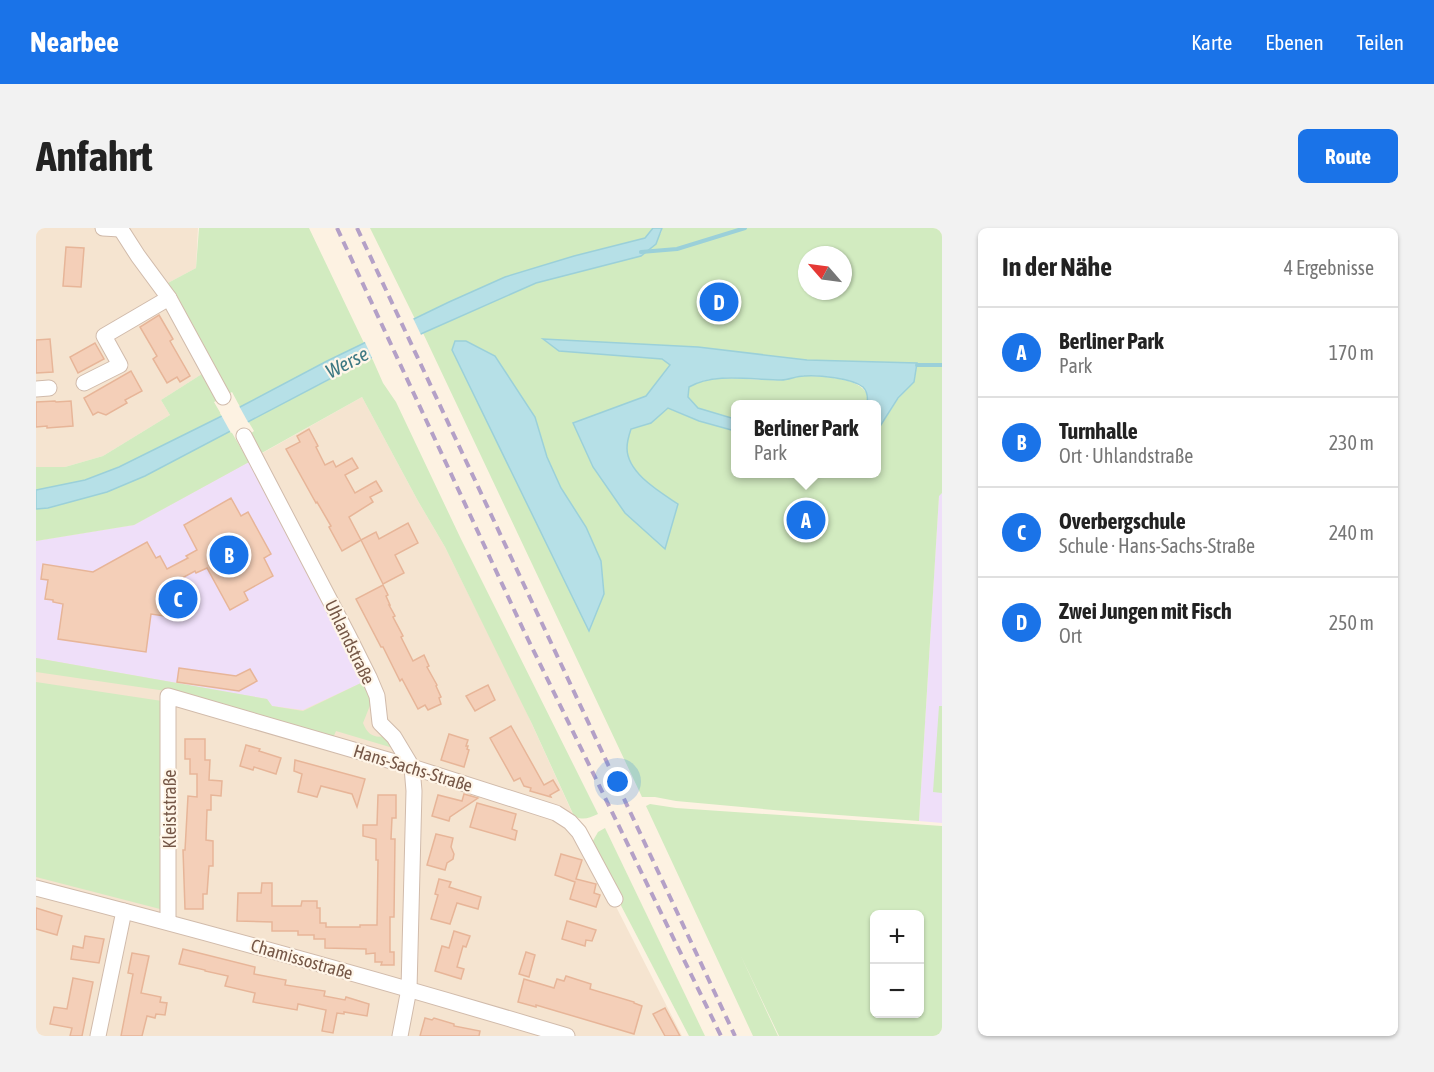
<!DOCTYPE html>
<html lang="de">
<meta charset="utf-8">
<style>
:root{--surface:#fff;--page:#f2f2f2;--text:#222;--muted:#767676;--line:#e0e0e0;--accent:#1a73e8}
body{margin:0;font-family:"Asap Condensed",sans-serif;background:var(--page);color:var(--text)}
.controls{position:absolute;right:18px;bottom:18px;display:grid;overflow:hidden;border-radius:9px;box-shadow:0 2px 4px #0004}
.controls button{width:54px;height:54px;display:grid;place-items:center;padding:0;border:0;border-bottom:2px solid var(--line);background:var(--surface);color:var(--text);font:30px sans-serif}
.compass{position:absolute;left:762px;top:18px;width:54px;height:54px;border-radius:50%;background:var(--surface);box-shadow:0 2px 4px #0004;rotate:298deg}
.you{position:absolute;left:582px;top:554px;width:21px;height:21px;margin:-15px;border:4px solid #fff;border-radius:50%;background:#1a73e8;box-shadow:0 0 0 9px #1a73e833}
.badge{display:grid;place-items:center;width:39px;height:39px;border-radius:50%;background:var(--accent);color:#fff;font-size:20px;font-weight:700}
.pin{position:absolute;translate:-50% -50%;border:3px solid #fff;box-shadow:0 2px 6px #0006}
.popup{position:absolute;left:695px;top:172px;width:150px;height:78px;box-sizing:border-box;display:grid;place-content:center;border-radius:9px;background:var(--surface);filter:drop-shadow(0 2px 4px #0005);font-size:20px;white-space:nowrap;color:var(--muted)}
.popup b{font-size:22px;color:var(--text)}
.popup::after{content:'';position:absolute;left:50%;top:100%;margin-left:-12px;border:12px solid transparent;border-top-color:var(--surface)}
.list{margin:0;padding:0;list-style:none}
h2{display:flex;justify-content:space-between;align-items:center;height:78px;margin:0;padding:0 24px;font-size:26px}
h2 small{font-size:20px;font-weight:400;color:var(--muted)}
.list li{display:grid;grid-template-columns:39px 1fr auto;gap:18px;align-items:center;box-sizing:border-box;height:90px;padding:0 24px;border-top:2px solid var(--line)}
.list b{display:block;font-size:22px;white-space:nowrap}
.list p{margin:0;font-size:20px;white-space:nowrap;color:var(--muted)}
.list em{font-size:20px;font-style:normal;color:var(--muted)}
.map{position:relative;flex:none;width:906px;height:808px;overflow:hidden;border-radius:9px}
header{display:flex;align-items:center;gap:36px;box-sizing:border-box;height:84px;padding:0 30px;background:var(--accent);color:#fff}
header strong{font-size:28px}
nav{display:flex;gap:33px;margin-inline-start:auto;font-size:21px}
.intro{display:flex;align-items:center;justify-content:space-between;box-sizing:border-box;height:144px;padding:0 36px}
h1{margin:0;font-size:42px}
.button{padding:15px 27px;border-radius:9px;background:var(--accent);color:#fff;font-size:21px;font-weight:700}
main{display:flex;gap:36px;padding:0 36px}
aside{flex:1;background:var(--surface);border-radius:9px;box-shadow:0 2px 4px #0004}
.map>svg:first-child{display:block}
</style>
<header>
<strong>Nearbee</strong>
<nav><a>Karte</a><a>Ebenen</a><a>Teilen</a></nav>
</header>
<div class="intro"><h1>Anfahrt</h1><a class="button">Route</a></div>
<main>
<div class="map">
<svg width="906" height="808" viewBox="0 0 906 808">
<rect width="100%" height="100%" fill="#fdf2e2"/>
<g fill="#f5e4d0">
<polygon points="0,0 162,0 160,40 130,56 169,144 125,172 134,187 67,228 29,239 0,239"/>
<polygon points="326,169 382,273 409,319 485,472 570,659 646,808 0,808 0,313 98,297"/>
</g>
<g fill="#efdff9">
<polygon points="213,234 327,454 267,482 236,478 231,471 0,430 0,313 98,297"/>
<polygon points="906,265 906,595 883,593 903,267"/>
</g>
<g fill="#d2ebc0" fill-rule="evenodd">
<polygon points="163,0 273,0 328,115 204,179 196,164 192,166 130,56 160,40"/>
<polygon points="334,0 617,0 609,10 538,28 413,74 379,91"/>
<path d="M626,0H906V265L903,268L883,593L749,583L640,573L619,569H606L387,105L500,55L605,28L625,5ZM771,27H807V63H771ZM508,112L662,119L771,132L881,135L878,154L862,171L841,203L840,246H700L699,203L663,193L631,180L615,195L595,201C593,207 591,214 591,220C591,245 624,264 642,276L557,239L538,196L610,168L634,137L626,131L523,123ZM419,113H430L459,128L499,189L511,229L525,260L550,299L565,333L496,285L416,122Z"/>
<path d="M336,130L347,155L360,174L424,309L562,586C553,590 547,593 538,588L496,496L409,319L382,273L326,169L224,226L214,206L218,203L212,193Z"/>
<polygon points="169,144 182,172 178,174 213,234 98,297 0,313 0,239 29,239 67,228 134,187 125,172"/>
<path d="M766,148C781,148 826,149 831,167C832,168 831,175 831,176H700L699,191L662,180L652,169L653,159C680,143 717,154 747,152C753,151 760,149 766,148Z"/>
<path d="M0,430L231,471L236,478L267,483L327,454L334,470L335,475L327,495C332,508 340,511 352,507L357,520L300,503L297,510L137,464L0,444Z"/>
<polygon points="0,454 126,473 124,681 0,649"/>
<polygon points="903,478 906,478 906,565 897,564"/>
<path d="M614,576L640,580L906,598V808H743L704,726L742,808H717L610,578ZM838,686H884V786H838Z"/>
<polygon points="569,600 669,808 653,808 554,618 562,604"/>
</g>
<g fill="#b6e0e7" stroke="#9bd0d9" stroke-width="1.5">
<polygon points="617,0 626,0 620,16 605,28 500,55 387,105 326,134 109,248 71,264 12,280 0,281 0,262 49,252 83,239 204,179 291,133 413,74 469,49 538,28 609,10"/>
<path d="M507,111L662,119L771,132L881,135L878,154L862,170L841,203L840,176H831C832,170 832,164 827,159C816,150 782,147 768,148C760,148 753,152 745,152C717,152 678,144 653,159L652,169L662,180L699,191V203L663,193L632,180L615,195L595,201C593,207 591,214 591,220C591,245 624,264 642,276L629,321L589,285L557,239L537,195L610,168L634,137L626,131L523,123Z"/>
<polygon points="419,113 430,113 459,128 499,189 511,229 525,260 550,299 565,333 568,366 553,403 416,122"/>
</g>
<g fill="#fdf2e2">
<polygon points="376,88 386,109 337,132 328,112"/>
<polygon points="202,176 213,196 195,205 184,185"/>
</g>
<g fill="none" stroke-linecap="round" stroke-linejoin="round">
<g stroke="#9bd0d9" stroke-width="4">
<polyline points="605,24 641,21 709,0"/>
<polyline points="881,137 906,137"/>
</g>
</g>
<g fill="#f4cfb8" stroke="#e7b598" stroke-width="1.5">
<polygon points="30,19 48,20 45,59 27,58"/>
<polygon points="123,87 137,111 134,113 154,148 144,154 141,149 131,155 117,131 121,128 104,99"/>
<polygon points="14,111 17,144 0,145 0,112"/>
<polygon points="59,115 68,131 42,145 34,129"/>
<polygon points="95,143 106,163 89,172 91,175 70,187 62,184 57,187 48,170"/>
<polygon points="19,173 20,174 35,173 37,198 11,200 11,198 0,199 0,174"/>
<polygon points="273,201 282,218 280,219 289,237 297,233 300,239 316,230 322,240 309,247 319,265 340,253 346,263 334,269 337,274 313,289 325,312 340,304 343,311 372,295 382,315 359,327 368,345 347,356 325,312 306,323 293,299 295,298 281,274 280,275 250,221 264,214 261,208"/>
<polygon points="195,270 205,288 212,284 235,326 228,330 237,348 208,364 212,372 194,382 171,340 160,345 159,343 133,357 128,388 115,386 110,424 22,411 27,376 17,374 17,372 9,371 12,352 5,351 7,336 57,344 111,314 120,330 124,328 131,341 152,330 150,328 161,322 148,297"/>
<polygon points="347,357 352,367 350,368 354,377 353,377 359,388 357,389 367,408 365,409 377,433 388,427 393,438 391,439 401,457 400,458 405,469 403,470 405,476 392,482 389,477 382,481 366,451 364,453 347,419 345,419 320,371"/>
<polygon points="143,440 200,448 214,441 221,453 203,463 141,454"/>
<polygon points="452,457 459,472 439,483 430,468"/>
<polygon points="475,498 508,557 517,552 523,562 514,567 515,569 494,563 495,560 488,558 484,550 478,553 454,510"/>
<polygon points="413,506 432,512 430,518 432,518 431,521 433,522 428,539 405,532"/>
<polygon points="149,511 169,511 169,532 174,532 173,552 186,553 185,568 175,567 175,582 171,582 170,612 177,613 177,638 173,638 171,666 167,666 167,681 149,681 147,622 149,622 152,568 161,569 161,546 154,546 154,531 149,531"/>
<polygon points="210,517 224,521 223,523 245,530 240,546 218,539 217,542 204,538"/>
<polygon points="259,532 329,551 321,579 316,566 285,558 281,569 262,564 266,546 258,543"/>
<polygon points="428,566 442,570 414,589 413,593 396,588 402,567 426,573"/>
<polygon points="342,567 360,567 360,590 356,590 355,611 359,611 358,689 354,689 354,724 358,724 358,737 345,737 346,734 339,734 339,725 330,726 330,721 289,720 289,711 278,711 278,707 262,707 262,703 236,703 236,694 201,693 202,665 225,665 226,655 236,655 236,678 265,678 266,673 281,673 281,680 284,680 284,695 290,695 290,699 324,699 324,697 341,697 342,632 340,632 340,611 327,608 327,597 341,597"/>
<polygon points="441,575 480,586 476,601 481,603 479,612 434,599"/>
<polygon points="400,606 417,610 415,619 418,626 417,631 411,635 409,642 391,637"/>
<polygon points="525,626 546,632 540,651 560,656 558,665 564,667 560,679 534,671 539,654 519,647"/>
<polygon points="403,651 415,654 413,659 445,669 442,681 421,675 414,696 395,691 402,667 399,666"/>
<polygon points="0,680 26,688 21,707 0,701"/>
<polygon points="531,693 560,702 556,713 550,712 549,718 526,711"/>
<polygon points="418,703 434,708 430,719 427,718 421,739 428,741 425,751 399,743 406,718 413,720"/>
<polygon points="49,708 68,711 63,735 35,731 37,718 47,720"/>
<polygon points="147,721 219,739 218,746 250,752 249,757 289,763 288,768 309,772 310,769 333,776 331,788 308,784 308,786 301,785 297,805 286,803 290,782 262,776 261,782 217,774 219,765 189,758 192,748 169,743 169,742 143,736"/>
<polygon points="490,724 499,727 493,749 483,746"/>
<polygon points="96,725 113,728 105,765 125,769 124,774 131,775 129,787 120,786 119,790 111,788 106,808 85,808 97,746 92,745"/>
<polygon points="530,748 555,756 554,761 598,774 598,775 606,778 598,806 500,777 500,779 482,774 488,751 518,760 521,751 528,753"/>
<polygon points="37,750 57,754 46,808 34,808 36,800 14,796 18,779 31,781"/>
<polygon points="629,780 644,808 629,808 617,786"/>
<polygon points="389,790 396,792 398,790 418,796 418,798 444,803 443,808 384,808"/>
</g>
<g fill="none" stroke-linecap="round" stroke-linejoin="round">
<g stroke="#d1bbab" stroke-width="17">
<g id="minor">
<polyline points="67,0 84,1"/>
<polyline points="84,0 102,28 133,70 187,169"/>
<polyline points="48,155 84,137 68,108 133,70"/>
<polyline points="0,161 13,160"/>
<polyline points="208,208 312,407 333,449 341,468 344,495 358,509 376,539 378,563 373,761 364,808"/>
<path d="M0,660C178,706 355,755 531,808"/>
<polyline points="132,694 132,468 376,539 520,585 534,594 543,604 579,671"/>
<polyline points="62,808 88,683"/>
</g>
</g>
<use href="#minor" stroke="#fff" stroke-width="15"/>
<g stroke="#b4a0c7" stroke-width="4" stroke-dasharray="9 6" stroke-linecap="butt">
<polyline points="301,0 487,401 685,808"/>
<polyline points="321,0 699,808"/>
</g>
</g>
<g text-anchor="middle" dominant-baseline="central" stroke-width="4.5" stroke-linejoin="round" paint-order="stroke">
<g font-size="18" fill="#755747" stroke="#fff6e9">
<text transform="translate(314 414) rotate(64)">Uhlandstraße</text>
<text transform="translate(377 540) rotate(17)">Hans-Sachs-Straße</text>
<text transform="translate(133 581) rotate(-90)">Kleiststraße</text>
<text transform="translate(266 731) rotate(16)">Chamissostraße</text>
</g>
<g font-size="20" font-style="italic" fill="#3d7883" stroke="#fff6e9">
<text transform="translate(311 134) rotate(-27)">Werse</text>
</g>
</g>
</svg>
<div class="controls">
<button>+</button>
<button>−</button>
</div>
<svg class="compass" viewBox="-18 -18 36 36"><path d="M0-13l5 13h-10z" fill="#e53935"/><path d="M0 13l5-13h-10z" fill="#767676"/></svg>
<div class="you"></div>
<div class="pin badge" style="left:770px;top:292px">A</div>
<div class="popup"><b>Berliner Park</b>Park</div>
<div class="pin badge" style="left:193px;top:327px">B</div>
<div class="pin badge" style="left:142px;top:371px">C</div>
<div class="pin badge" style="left:683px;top:74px">D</div>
</div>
<aside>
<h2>In der Nähe<small>4 Ergebnisse</small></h2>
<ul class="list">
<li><span class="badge">A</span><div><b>Berliner Park</b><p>Park</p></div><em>170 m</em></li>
<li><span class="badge">B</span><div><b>Turnhalle</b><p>Ort · Uhlandstraße</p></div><em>230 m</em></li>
<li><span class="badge">C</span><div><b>Overbergschule</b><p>Schule · Hans-Sachs-Straße</p></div><em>240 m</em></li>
<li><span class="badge">D</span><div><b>Zwei Jungen mit Fisch</b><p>Ort</p></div><em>250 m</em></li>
</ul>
</aside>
</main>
